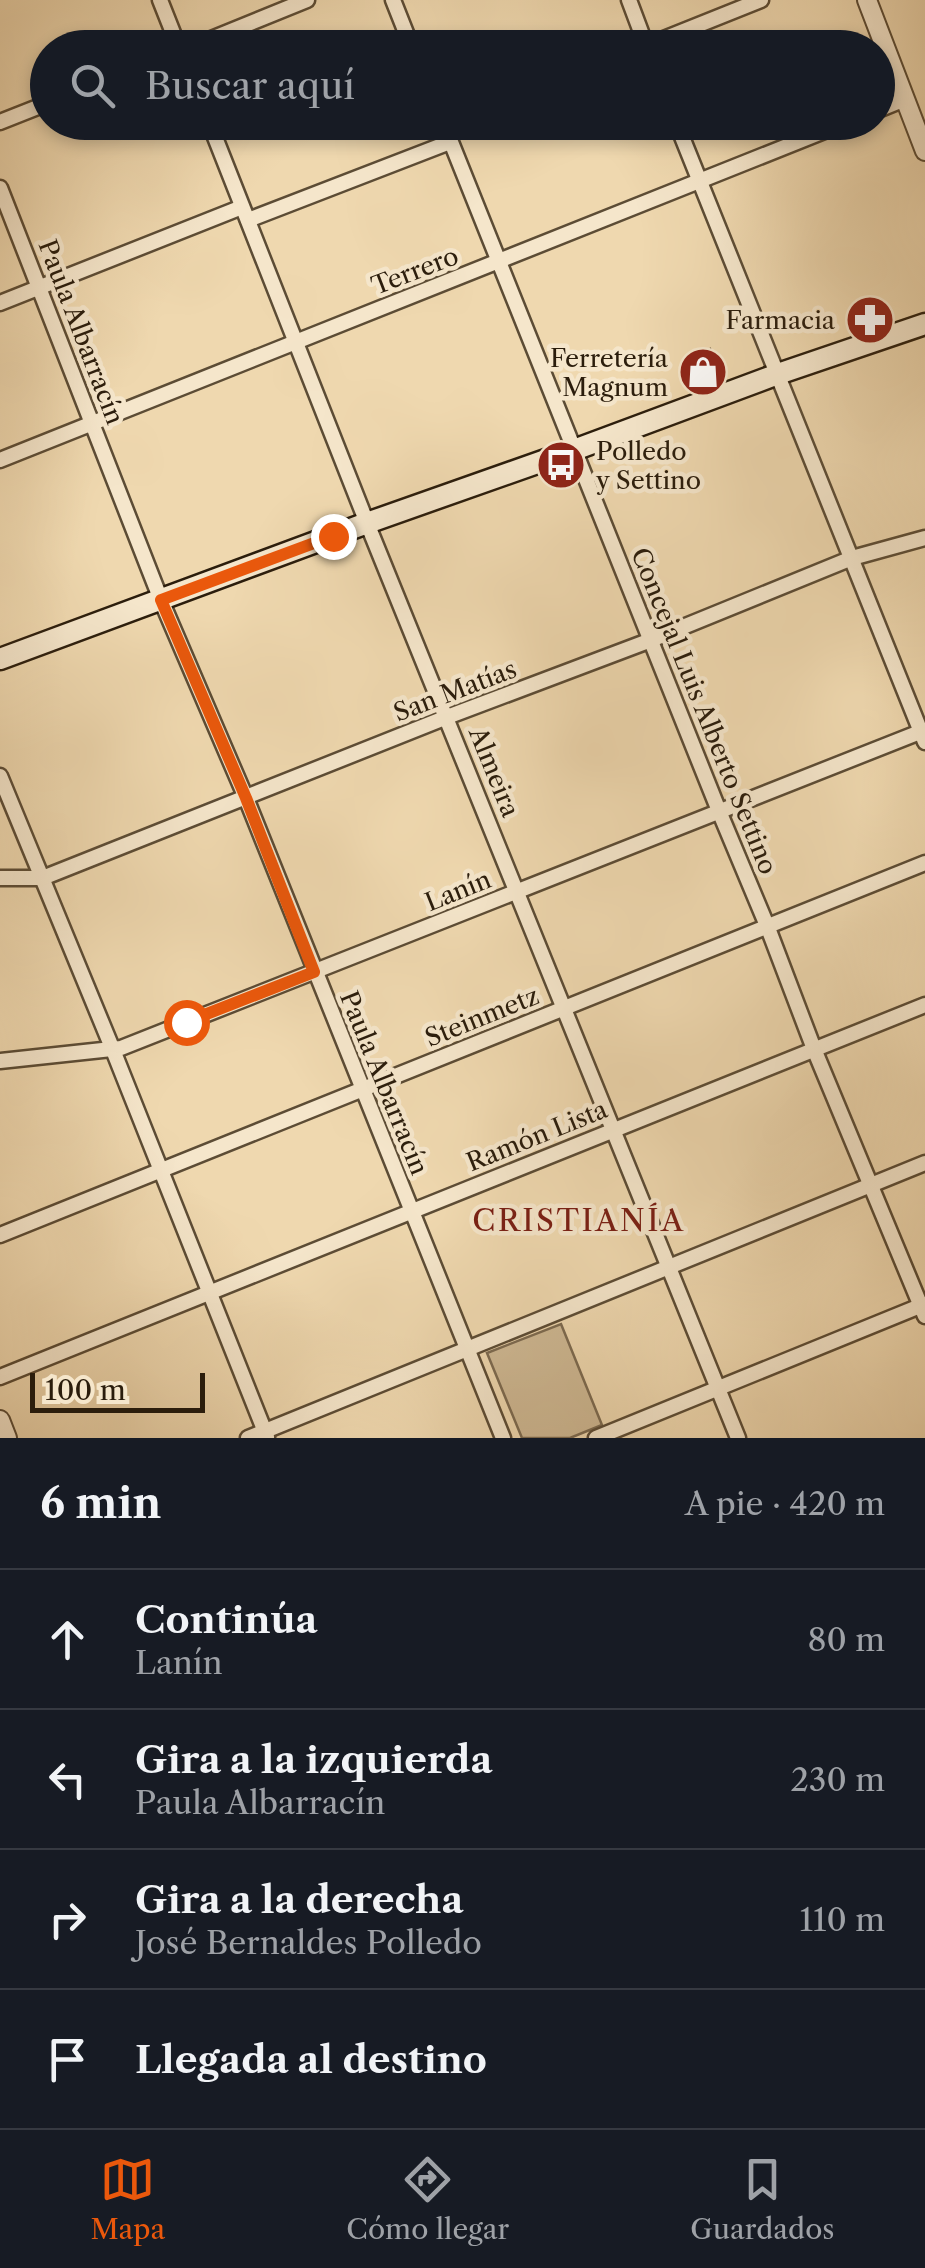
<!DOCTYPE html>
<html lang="es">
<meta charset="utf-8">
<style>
:root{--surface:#171b24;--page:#20242c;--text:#f1f3f6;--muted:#9ea1a6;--line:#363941;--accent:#ea580c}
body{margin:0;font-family:"Libre Caslon Text",serif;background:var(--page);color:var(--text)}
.scale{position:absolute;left:30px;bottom:25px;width:175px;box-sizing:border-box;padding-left:10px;border:5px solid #2b1d0c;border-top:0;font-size:28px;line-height:35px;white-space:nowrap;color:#2b1d0c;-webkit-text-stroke:8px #f5e6cb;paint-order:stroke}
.stop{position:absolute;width:30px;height:30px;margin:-22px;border:8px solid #ea580c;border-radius:50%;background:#fff}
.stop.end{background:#ea580c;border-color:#fff;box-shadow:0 2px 10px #0008}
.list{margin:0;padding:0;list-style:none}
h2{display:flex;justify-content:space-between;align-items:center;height:130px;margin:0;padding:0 40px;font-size:42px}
h2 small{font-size:32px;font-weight:400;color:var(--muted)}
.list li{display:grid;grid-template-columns:65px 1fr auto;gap:30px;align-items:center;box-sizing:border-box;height:140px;padding:0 40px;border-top:2px solid var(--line)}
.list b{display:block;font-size:38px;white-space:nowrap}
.list p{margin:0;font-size:32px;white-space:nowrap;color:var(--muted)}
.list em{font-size:32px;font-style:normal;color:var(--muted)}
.icon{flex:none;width:55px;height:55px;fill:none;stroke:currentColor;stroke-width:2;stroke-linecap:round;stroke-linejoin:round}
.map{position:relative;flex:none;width:925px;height:1438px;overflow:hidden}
.search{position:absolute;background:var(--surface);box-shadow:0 5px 15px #0003;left:30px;right:30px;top:30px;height:110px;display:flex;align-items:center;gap:25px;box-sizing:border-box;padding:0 35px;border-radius:55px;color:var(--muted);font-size:38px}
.sheet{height:690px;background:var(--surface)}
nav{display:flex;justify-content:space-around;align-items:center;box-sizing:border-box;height:140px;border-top:2px solid var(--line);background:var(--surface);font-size:28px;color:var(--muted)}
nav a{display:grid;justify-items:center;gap:5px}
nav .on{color:var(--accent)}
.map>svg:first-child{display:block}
</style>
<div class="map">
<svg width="925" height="1438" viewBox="0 0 925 1438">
<rect width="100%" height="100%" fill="#efd8af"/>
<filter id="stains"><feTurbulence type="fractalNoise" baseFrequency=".002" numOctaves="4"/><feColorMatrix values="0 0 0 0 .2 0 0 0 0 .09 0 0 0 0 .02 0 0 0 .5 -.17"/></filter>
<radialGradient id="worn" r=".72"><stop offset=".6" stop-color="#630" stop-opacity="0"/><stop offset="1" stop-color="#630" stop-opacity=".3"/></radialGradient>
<polygon fill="#ceb893" stroke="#7c6a50" stroke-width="2.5" points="561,1324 602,1425 570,1438 522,1438 487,1353"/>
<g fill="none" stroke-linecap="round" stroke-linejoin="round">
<g stroke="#5c4c35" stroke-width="19">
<g id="minor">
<polyline points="160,0 179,48"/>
<polyline points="393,0 412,48"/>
<polyline points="629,0 647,48"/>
<polyline points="189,48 307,0"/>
<polyline points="641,48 761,0"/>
<polyline points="878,110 905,99"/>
<polyline points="0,122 48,103"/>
<polyline points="209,122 367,523 738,1438"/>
<polyline points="443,122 719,811 768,928 814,1049 925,1316"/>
<polyline points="676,122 925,742"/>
<polyline points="0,188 161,600 246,798 503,1438"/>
<polyline points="248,220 450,142"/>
<polyline points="0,303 242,207"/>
<polyline points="0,460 847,122"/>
<polyline points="0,776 113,1050 267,1437"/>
<polyline points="0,878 42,878 50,875 447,717 651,640 852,558 925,538"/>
<polyline points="0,1061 121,1048 925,730"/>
<polyline points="0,1235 925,863"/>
<polyline points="0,1377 925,1005"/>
<polyline points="248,1438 925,1163"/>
<polyline points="596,1438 925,1304"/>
</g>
</g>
<g stroke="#5c4c35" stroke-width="22">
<g id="tertiary">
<polyline points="867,0 925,151"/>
<polyline points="0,1420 7,1438"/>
</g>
</g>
<g stroke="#2b1d0c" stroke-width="25">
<polyline id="secondary" points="0,659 367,523 574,450 778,374 925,324"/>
</g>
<use href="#minor" stroke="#f5e6cb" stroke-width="14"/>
<use href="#tertiary" stroke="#f5e6cb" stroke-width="18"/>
<use href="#secondary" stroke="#f5e6cb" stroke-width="20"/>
</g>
<polygon fill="#7d6c53" stroke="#2b1d0c" stroke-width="2.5" points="697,354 714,380 701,385 693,365"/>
<polygon fill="#665844" stroke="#2b1d0c" stroke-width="2.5" points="718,369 714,380 701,385 705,374"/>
<polygon fill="#917e61" stroke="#2b1d0c" stroke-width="2.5" points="710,349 718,369 705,374 697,354"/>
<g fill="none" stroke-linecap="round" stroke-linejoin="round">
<polyline stroke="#ea580c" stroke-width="12" points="186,1022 314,972 246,798 161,600 333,536"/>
</g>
<defs>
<g id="pharmacy-disc" transform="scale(2.5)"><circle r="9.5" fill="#8f2418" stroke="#f5e6cb"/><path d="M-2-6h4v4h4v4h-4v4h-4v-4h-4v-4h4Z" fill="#fff"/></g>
<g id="shop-disc" transform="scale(2.5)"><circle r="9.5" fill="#8f2418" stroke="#f5e6cb"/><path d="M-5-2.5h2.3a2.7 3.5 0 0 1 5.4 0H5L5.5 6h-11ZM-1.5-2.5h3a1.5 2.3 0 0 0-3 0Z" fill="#fff"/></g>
<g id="bus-disc" transform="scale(2.5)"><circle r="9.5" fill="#8f2418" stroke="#f5e6cb"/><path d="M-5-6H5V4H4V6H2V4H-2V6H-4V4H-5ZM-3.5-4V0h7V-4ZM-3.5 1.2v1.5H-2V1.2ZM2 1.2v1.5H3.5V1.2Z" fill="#fff"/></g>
</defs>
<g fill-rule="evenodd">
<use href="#pharmacy-disc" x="870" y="320"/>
<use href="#shop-disc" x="703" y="372"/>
<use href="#bus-disc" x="561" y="465"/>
</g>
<g text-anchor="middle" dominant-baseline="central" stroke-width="9" stroke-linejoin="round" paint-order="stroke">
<g font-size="25" fill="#2b1d0c" stroke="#f5e6cb">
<text transform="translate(415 271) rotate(-21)">Terrero</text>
<text transform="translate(81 332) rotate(69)">Paula Albarracín</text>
<text transform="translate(455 691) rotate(-21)">San Matías</text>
<text transform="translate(704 711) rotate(68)">Concejal Luis Alberto Settino</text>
<text transform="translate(494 772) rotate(68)">Almeira</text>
<text transform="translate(458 891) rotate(-22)">Lanín</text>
<text transform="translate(482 1017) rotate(-22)">Steinmetz</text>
<text transform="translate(384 1083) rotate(68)">Paula Albarracín</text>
<text transform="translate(537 1136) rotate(-22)">Ramón Lista</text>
</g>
<g font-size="25" fill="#2b1d0c" stroke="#f5e6cb" text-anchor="end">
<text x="835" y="320">Farmacia</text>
<text x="668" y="358">Ferretería<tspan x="668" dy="29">Magnum</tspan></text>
<text x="596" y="451" text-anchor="start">Polledo<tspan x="596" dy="29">y Settino</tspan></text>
</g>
<g font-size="30" letter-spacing="2.5" fill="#7a1f14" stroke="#f5e6cb">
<text x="579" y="1220">CRISTIANÍA</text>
</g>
</g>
<rect width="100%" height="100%" filter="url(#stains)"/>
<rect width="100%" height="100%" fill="url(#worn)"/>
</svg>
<div class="scale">100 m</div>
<div class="stop" style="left:186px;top:1022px"></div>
<div class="stop end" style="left:333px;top:536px"></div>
<div class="search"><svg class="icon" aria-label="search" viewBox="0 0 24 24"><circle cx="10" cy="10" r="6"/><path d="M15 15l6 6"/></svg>Buscar aquí</div>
</div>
<section class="sheet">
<h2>6 min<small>A pie · 420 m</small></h2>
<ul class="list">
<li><svg class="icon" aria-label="ahead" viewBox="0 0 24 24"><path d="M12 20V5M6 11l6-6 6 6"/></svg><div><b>Continúa</b><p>Lanín</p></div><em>80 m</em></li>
<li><svg class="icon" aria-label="left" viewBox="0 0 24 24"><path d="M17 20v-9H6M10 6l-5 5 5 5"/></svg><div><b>Gira a la izquierda</b><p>Paula Albarracín</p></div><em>230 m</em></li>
<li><svg class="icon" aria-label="right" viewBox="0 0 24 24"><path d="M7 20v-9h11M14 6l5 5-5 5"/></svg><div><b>Gira a la derecha</b><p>José Bernaldes Polledo</p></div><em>110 m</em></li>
<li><svg class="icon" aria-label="arrive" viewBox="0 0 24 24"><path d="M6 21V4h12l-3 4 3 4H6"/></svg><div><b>Llegada al destino</b></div></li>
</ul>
</section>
<nav>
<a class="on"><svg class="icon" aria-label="map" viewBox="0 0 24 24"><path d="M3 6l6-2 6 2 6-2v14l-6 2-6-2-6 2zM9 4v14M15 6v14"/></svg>Mapa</a>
<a><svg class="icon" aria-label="directions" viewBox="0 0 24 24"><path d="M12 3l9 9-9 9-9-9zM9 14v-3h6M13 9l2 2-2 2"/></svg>Cómo llegar</a>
<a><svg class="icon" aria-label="saved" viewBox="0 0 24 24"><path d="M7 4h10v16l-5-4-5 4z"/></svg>Guardados</a>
</nav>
